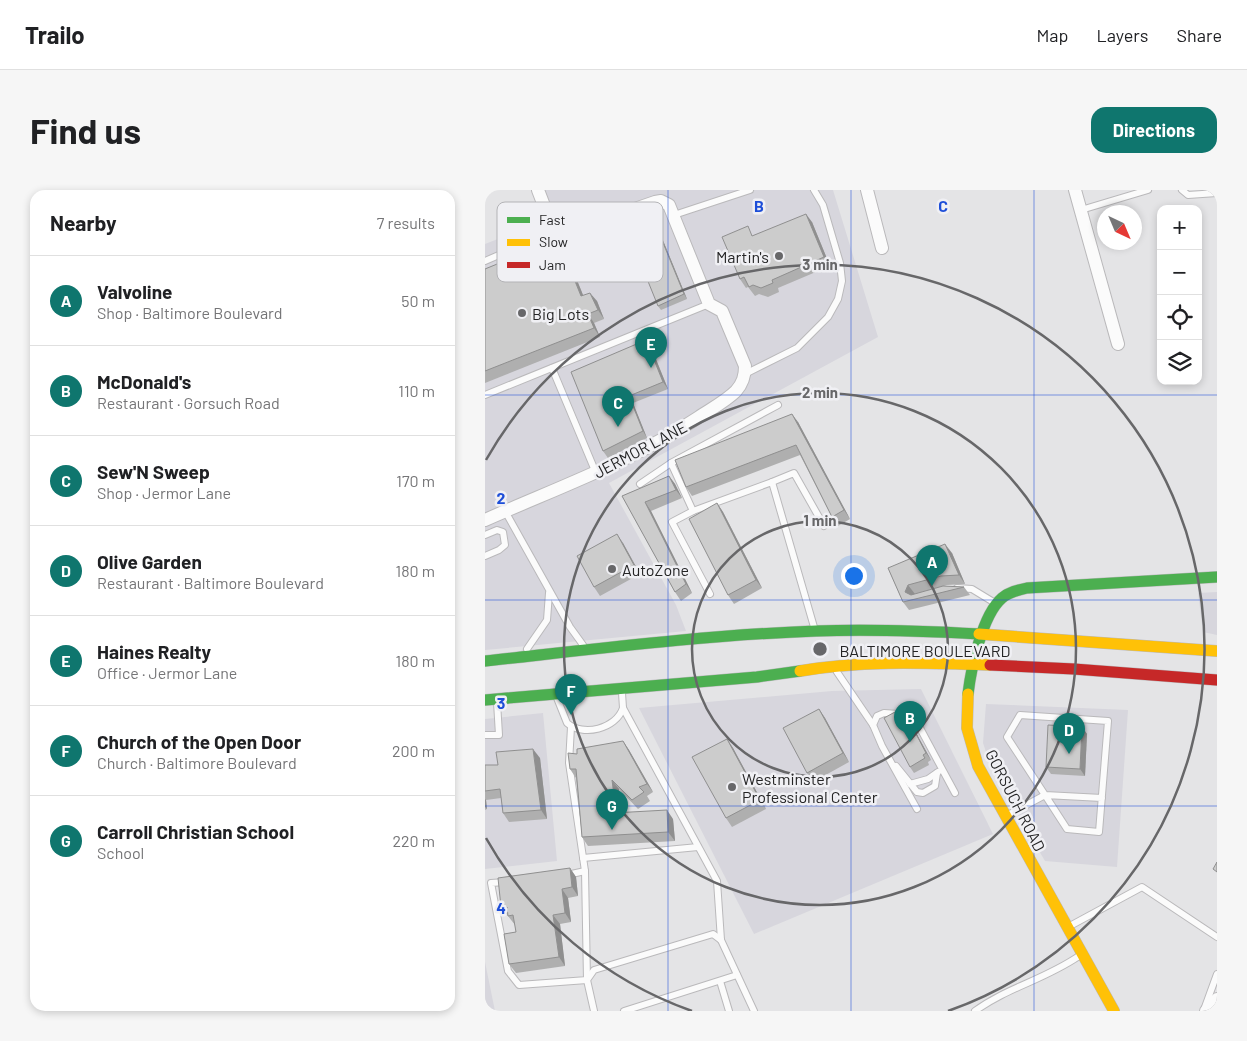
<!DOCTYPE html>
<meta charset="utf-8">
<style>
:root{--surface:#fff;--page:#f6f6f6;--text:#202124;--muted:#757577;--line:#e0e0e0;--accent:#0f766e}
body{margin:0;font-family:Barlow,sans-serif;background:var(--page);color:var(--text)}
.controls{position:absolute;right:15px;top:15px;display:grid;overflow:hidden;border-radius:10px;box-shadow:0 2px 8px #0003}
.controls button{width:45px;height:45px;display:grid;place-items:center;padding:0;border:0;border-bottom:1px solid var(--line);background:var(--surface);color:var(--text);font:25px sans-serif}
.compass{position:absolute;left:612px;top:15px;width:45px;height:45px;border-radius:50%;background:var(--surface);box-shadow:0 2px 8px #0003;rotate:136deg}
.you{position:absolute;left:368px;top:385px;width:18px;height:18px;margin:-12px;border:4px solid #fff;border-radius:50%;background:#1a73e8;box-shadow:0 0 0 8px #1a73e833}
.badge{display:grid;place-items:center;width:32px;height:32px;border-radius:50%;background:var(--accent);color:#fff;font-size:16px;font-weight:700}
.pin{position:absolute;translate:-50% -41px;filter:drop-shadow(0 1px 2px #0008)}
.pin::after{content:'';position:absolute;top:26px;width:18px;height:15px;background:inherit;clip-path:polygon(0 0,100% 0,50% 100%)}
.list{margin:0;padding:0;list-style:none}
h2{display:flex;justify-content:space-between;align-items:center;height:65px;margin:0;padding:0 20px;font-size:21px}
h2 small{font-size:16px;font-weight:400;color:var(--muted)}
.list li{display:grid;grid-template-columns:32px 1fr auto;gap:15px;align-items:center;box-sizing:border-box;height:90px;padding:0 20px;border-top:1px solid var(--line)}
.list b{display:block;font-size:19px;white-space:nowrap}
.list p{margin:0;font-size:16px;white-space:nowrap;color:var(--muted)}
.list em{font-size:16px;font-style:normal;color:var(--muted)}
.icon{flex:none;width:28px;height:28px;fill:none;stroke:currentColor;stroke-width:2;stroke-linecap:round;stroke-linejoin:round}
.map{position:relative;flex:none;width:732px;height:821px;overflow:hidden;border-radius:15px}
header{display:flex;align-items:center;gap:30px;box-sizing:border-box;height:70px;padding:0 25px;background:var(--surface);border-bottom:1px solid var(--line)}
header strong{font-size:24px}
nav{display:flex;gap:28px;margin-inline-start:auto;font-size:18px}
.intro{display:flex;align-items:center;justify-content:space-between;box-sizing:border-box;height:120px;padding:0 30px}
h1{margin:0;font-size:35px}
.button{padding:12px 22px;border-radius:15px;background:var(--accent);color:#fff;font-size:18px;font-weight:700}
main{display:flex;gap:30px;padding:0 30px}
aside{flex:1;background:var(--surface);border-radius:15px;box-shadow:0 2px 8px #0003}
.map>svg:first-child{display:block}
</style>
<header>
<strong>Trailo</strong>
<nav><a>Map</a><a>Layers</a><a>Share</a></nav>
</header>
<div class="intro"><h1>Find us</h1><a class="button">Directions</a></div>
<main>
<aside>
<h2>Nearby<small>7 results</small></h2>
<ul class="list">
<li><span class="badge">A</span><div><b>Valvoline</b><p>Shop · Baltimore Boulevard</p></div><em>50 m</em></li>
<li><span class="badge">B</span><div><b>McDonald's</b><p>Restaurant · Gorsuch Road</p></div><em>110 m</em></li>
<li><span class="badge">C</span><div><b>Sew'N Sweep</b><p>Shop · Jermor Lane</p></div><em>170 m</em></li>
<li><span class="badge">D</span><div><b>Olive Garden</b><p>Restaurant · Baltimore Boulevard</p></div><em>180 m</em></li>
<li><span class="badge">E</span><div><b>Haines Realty</b><p>Office · Jermor Lane</p></div><em>180 m</em></li>
<li><span class="badge">F</span><div><b>Church of the Open Door</b><p>Church · Baltimore Boulevard</p></div><em>200 m</em></li>
<li><span class="badge">G</span><div><b>Carroll Christian School</b><p>School</p></div><em>220 m</em></li>
</ul>
</aside>
<div class="map">
<svg width="732" height="821" viewBox="0 0 732 821">
<rect width="100%" height="100%" fill="#e4e4e6"/>
<g fill="#d7d6dd">
<polygon points="60,0 348,0 393,147 124,293 191,415 201,441 0,460 0,54 67,28"/>
<polygon points="732,402 732,445 718,442 713,403"/>
<polygon points="436,499 508,644 269,744 154,518 347,501"/>
<polygon points="501,514 643,520 632,677 560,671 507,580 498,553"/>
<polygon points="58,523 72,671 0,679 0,529"/>
<polygon points="0,772 10,821 0,821"/>
</g>
<g fill="none" stroke-linecap="round" stroke-linejoin="round">
<g stroke="#bab9bb" stroke-width="8">
<g id="lane">
<polyline points="697,0 703,5 732,3"/>
<polyline points="596,20 663,0"/>
<polyline points="189,25 265,0"/>
<polyline points="0,71 74,39"/>
<polyline points="67,178 111,283"/>
<polyline points="260,184 312,158 343,127 353,109 357,91 355,73 338,15 329,0"/>
<polyline points="0,205 224,114"/>
<polyline points="287,292 309,283 339,336"/>
<polyline points="155,294 186,273"/>
<polyline points="20,321 85,437 98,455"/>
<polyline points="208,321 186,273 293,215"/>
<polyline points="0,345 12,340 18,342 20,355 14,360 0,366"/>
<polyline points="472,398 487,399 510,413"/>
<polyline points="225,404 187,332 208,321 287,292 329,437"/>
<polyline points="42,459 62,430 64,403"/>
<polyline points="352,482 388,535 397,556 432,619"/>
<polyline points="137,503 138,518 232,691 236,750"/>
<path d="M72,508L82,533C98,547 131,539 138,518"/>
<polyline points="388,535 392,526 399,523 428,525 470,603"/>
<polyline points="0,545 14,545 12,512"/>
<polyline points="411,576 432,602 438,603 450,596 452,583"/>
<polyline points="425,594 443,589 453,582"/>
<polyline points="521,626 560,605 522,547 535,525 623,531 614,642 582,639 560,605 617,608"/>
<polyline points="98,668 213,657"/>
<polyline points="82,685 100,681"/>
<polyline points="20,692 6,693 23,781 34,795 102,790 100,681 84,573 86,537"/>
<polyline points="583,737 657,697 732,747"/>
<polyline points="235,791 244,821"/>
<polyline points="720,817 732,784"/>
<polyline points="0,818 0,821"/>
<polyline points="109,821 102,790 109,780 228,744 236,750 269,821"/>
<polyline points="139,821 252,785"/>
<path d="M490,821C523,797 559,790 594,766"/>
</g>
</g>
<g stroke="#bab9bb" stroke-width="14">
<g id="street">
<polyline points="382,0 397,58"/>
<polyline points="590,0 633,154"/>
<path d="M0,330C72,298 148,271 214,227C226,219 241,211 251,201C258,193 260,186 260,176L237,121L224,114L184,15L176,11L170,12L89,40L74,39L66,34L53,0"/>
<polyline points="721,821 732,809"/>
</g>
</g>
<g stroke="#bab9bb" stroke-width="12">
<g id="fast">
<path d="M0,471C110,459 220,445 331,441C385,439 440,441 494,444"/>
<path d="M483,504C486,479 497,425 517,408C524,402 533,400 542,398L732,387"/>
<polyline points="0,510 272,487 315,481"/>
</g>
</g>
<g stroke="#bab9bb" stroke-width="12">
<g id="slow">
<polyline points="494,444 732,461"/>
<path d="M315,481C377,470 442,473 505,475"/>
<polyline points="483,504 482,538 493,576 629,821"/>
</g>
</g>
<g stroke="#bab9bb" stroke-width="12">
<polyline id="jam" points="505,475 589,479 732,490"/>
</g>
<use href="#lane" stroke="#fbfbfb" stroke-width="6"/>
<use href="#street" stroke="#fbfbfb" stroke-width="12"/>
<use href="#fast" stroke="#4caf50" stroke-width="11"/>
<use href="#slow" stroke="#ffc107" stroke-width="11"/>
<use href="#jam" stroke="#c62828" stroke-width="11"/>
</g>
<g fill="#afafaf">
<polygon points="165,21 168,26 202,109 176,120 173,116"/>
<polygon points="327,32 345,76 293,98 294,102 283,107 274,104 270,106 263,97 261,98 255,89 269,45"/>
<polygon points="73,49 79,58 98,105 112,111 119,129 109,133 115,147 0,193 0,79"/>
<polygon points="161,150 166,157 183,199 148,213 162,248 123,268 118,261"/>
<polygon points="313,232 365,329 353,336 347,327 315,265 207,306 201,297"/>
<polygon points="184,286 190,294 197,308 166,321 207,403 196,411 190,402 137,306"/>
<polygon points="232,313 238,322 277,398 249,414 243,405"/>
<polygon points="138,353 155,384 115,406 109,397"/>
<polygon points="467,363 480,394 462,395 459,396 479,397 485,405 424,420 418,412 403,378"/>
<polygon points="334,519 340,528 364,572 328,592 322,583"/>
<polygon points="424,530 446,570 443,572 444,575 429,583 425,577"/>
<polygon points="597,537 602,544 600,586 566,584 561,577"/>
<polygon points="242,549 248,558 281,619 247,637 241,628"/>
<polygon points="138,551 144,560 168,602 162,606 165,611 153,619 134,599 137,623 188,629 190,651 103,656 97,647 91,588 85,579 92,564"/>
<polygon points="55,568 62,629 24,632 18,623 16,608 1,610 2,619 0,620 0,575 13,575"/>
<polygon points="85,678 91,687 93,706 83,708 86,732 75,734 80,776 31,783 24,774 31,742 30,735 16,717"/>
</g>
<g fill="#8f8f8f">
<polygon points="165,21 168,26 202,109 199,104"/>
<polygon points="321,24 327,32 345,76 339,67"/>
<polygon points="73,49 79,58 102,115 96,106"/>
<polygon points="105,103 112,111 119,129 113,120"/>
<polygon points="103,124 109,133 115,147 109,138"/>
<polygon points="161,150 166,157 183,199 178,192"/>
<polygon points="144,206 148,213 162,248 158,241"/>
<polygon points="307,224 313,232 365,329 359,320"/>
<polygon points="184,286 190,294 197,308 191,300"/>
<polygon points="160,312 166,321 207,403 201,394"/>
<polygon points="232,313 238,322 277,398 271,390"/>
<polygon points="132,344 138,353 155,384 149,375"/>
<polygon points="460,354 467,363 480,394 474,385"/>
<polygon points="423,395 430,404 427,409 420,402"/>
<polygon points="334,519 340,528 364,572 358,563"/>
<polygon points="420,523 424,530 446,570 441,563"/>
<polygon points="597,537 602,544 600,586 595,579"/>
<polygon points="242,549 248,558 281,619 275,610"/>
<polygon points="138,551 144,560 168,602 162,594"/>
<polygon points="48,559 55,568 62,629 56,620"/>
<polygon points="127,590 134,599 137,630 131,621"/>
<polygon points="0,609 1,610 2,619 0,617"/>
<polygon points="182,620 188,629 190,651 183,642"/>
<polygon points="85,678 91,687 93,706 87,697"/>
<polygon points="77,699 83,708 86,732 80,723"/>
<polygon points="68,725 75,734 80,776 74,767"/>
</g>
<g fill="#ccc" stroke="#8f8f8f">
<polygon points="165,21 199,104 173,116 139,32"/>
<polygon points="321,24 339,67 287,90 288,93 276,98 268,95 264,97 259,87 255,89 237,47 263,36 267,46"/>
<polygon points="73,49 96,106 105,103 113,120 103,124 109,138 0,181 0,79"/>
<polygon points="161,150 178,192 144,206 158,241 118,261 86,182"/>
<polygon points="307,224 359,320 347,327 311,255 201,297 190,270"/>
<polygon points="184,286 191,300 160,312 201,394 190,402 137,306"/>
<polygon points="232,313 271,390 243,405 204,329"/>
<polygon points="132,344 149,375 109,397 92,366"/>
<polygon points="460,354 474,385 456,386 423,395 420,402 426,405 458,396 479,397 418,412 403,378"/>
<polygon points="334,519 358,563 322,583 298,538"/>
<polygon points="410,522 420,523 441,563 438,565 440,568 425,577 399,528"/>
<polygon points="563,535 597,537 595,579 561,577"/>
<polygon points="242,549 275,610 241,628 207,567"/>
<polygon points="138,551 162,594 154,597 159,602 147,610 127,590 131,621 128,623 182,620 183,642 97,647 91,579 85,579 83,563 92,564 92,559"/>
<polygon points="48,559 56,620 18,623 15,599 0,601 0,575 13,575 11,562"/>
<polygon points="732,672 732,682 728,679"/>
<polygon points="85,678 87,697 77,699 80,723 68,725 74,767 24,774 19,744 31,742 28,725 23,726 22,717 16,717 13,688"/>
</g>
<path fill="none" stroke="#1d4ed8" stroke-width="1" stroke-opacity="0.55" d="M183,0V821M366,0V821M549,0V821M0,205H732M0,410H732M0,616H732"/>
<g fill="none" stroke="#676769" stroke-width="2.5">
<circle cx="335" cy="459" r="128"/>
<circle cx="335" cy="459" r="256"/>
<path d="M207 821A384 384 0 0 1 1 648M1 270A384 384 0 1 1 463 821"/>
</g>
<g fill="#676769" stroke="#f0f0f4" stroke-width="2">
<circle cx="294" cy="66" r="5"/>
<circle cx="37" cy="123" r="5"/>
<circle cx="127" cy="379" r="5"/>
<circle cx="247" cy="597" r="5"/>
</g>
<g text-anchor="middle" dominant-baseline="central" stroke-width="5" stroke-linejoin="round" paint-order="stroke">
<g font-size="16" fill="#242425" stroke="#f0f0f4" text-anchor="start">
<text x="284" y="66" text-anchor="end">Martin's</text>
<text x="47" y="123">Big Lots</text>
<text x="137" y="379">AutoZone</text>
<text x="257" y="588">Westminster<tspan x="257" dy="18">Professional Center</tspan></text>
</g>
<g font-size="16" fill="#242425" stroke="#f0f0f4">
<text transform="translate(155 259) rotate(-28)">JERMOR LANE</text>
<text x="440" y="460">BALTIMORE BOULEVARD</text>
<text transform="translate(531 610) rotate(63)">GORSUCH ROAD</text>
</g>
</g>
<rect x="12" y="12" width="166" height="80" rx="8" fill="#f0f0f4" stroke="#b3b3b6" stroke-width="1"/>
<rect x="22" y="27" width="23" height="6" fill="#4caf50"/>
<rect x="22" y="49" width="23" height="7" fill="#ffc107"/>
<rect x="22" y="72" width="23" height="6" fill="#c62828"/>
<g font-size="14" fill="#242425">
<text x="54" y="35">Fast</text>
<text x="54" y="57">Slow</text>
<text x="54" y="80">Jam</text>
</g>
<g font-size="16" text-anchor="middle" font-weight="bold" fill="#1d4ed8" stroke="#f0f0f4" stroke-width="5" stroke-linejoin="round" paint-order="stroke">
<text x="274" y="22">B</text>
<text x="458" y="22">C</text>
<text x="16" y="314">2</text>
<text x="16" y="519">3</text>
<text x="16" y="724">4</text>
</g>
<circle cx="335" cy="459" r="8" fill="#676769" stroke="#f0f0f4" stroke-width="2.5"/>
<g font-size="15" text-anchor="middle" font-weight="bold" fill="#676769" stroke="#f0f0f4" stroke-width="5" stroke-linejoin="round" paint-order="stroke">
<text x="335" y="80">3 min</text>
<text x="335" y="208">2 min</text>
<text x="335" y="336">1 min</text>
</g>
</svg>
<div class="controls">
<button>+</button>
<button>−</button>
<button><svg class="icon" aria-label="locate" viewBox="0 0 24 24"><circle cx="12" cy="12" r="6"/><path d="M12 2v4M12 18v4M2 12h4M18 12h4"/></svg></button>
<button><svg class="icon" aria-label="layers" viewBox="0 0 24 24"><path d="M12 4l9 5-9 5-9-5zM3 14l9 5 9-5"/></svg></button>
</div>
<svg class="compass" viewBox="-18 -18 36 36"><path d="M0-13l5 13h-10z" fill="#e53935"/><path d="M0 13l5-13h-10z" fill="#757577"/></svg>
<div class="you"></div>
<div class="pin badge" style="left:447px;top:396px">A</div>
<div class="pin badge" style="left:425px;top:552px">B</div>
<div class="pin badge" style="left:133px;top:237px">C</div>
<div class="pin badge" style="left:584px;top:564px">D</div>
<div class="pin badge" style="left:166px;top:178px">E</div>
<div class="pin badge" style="left:86px;top:525px">F</div>
<div class="pin badge" style="left:127px;top:640px">G</div>
</div>
</main>
